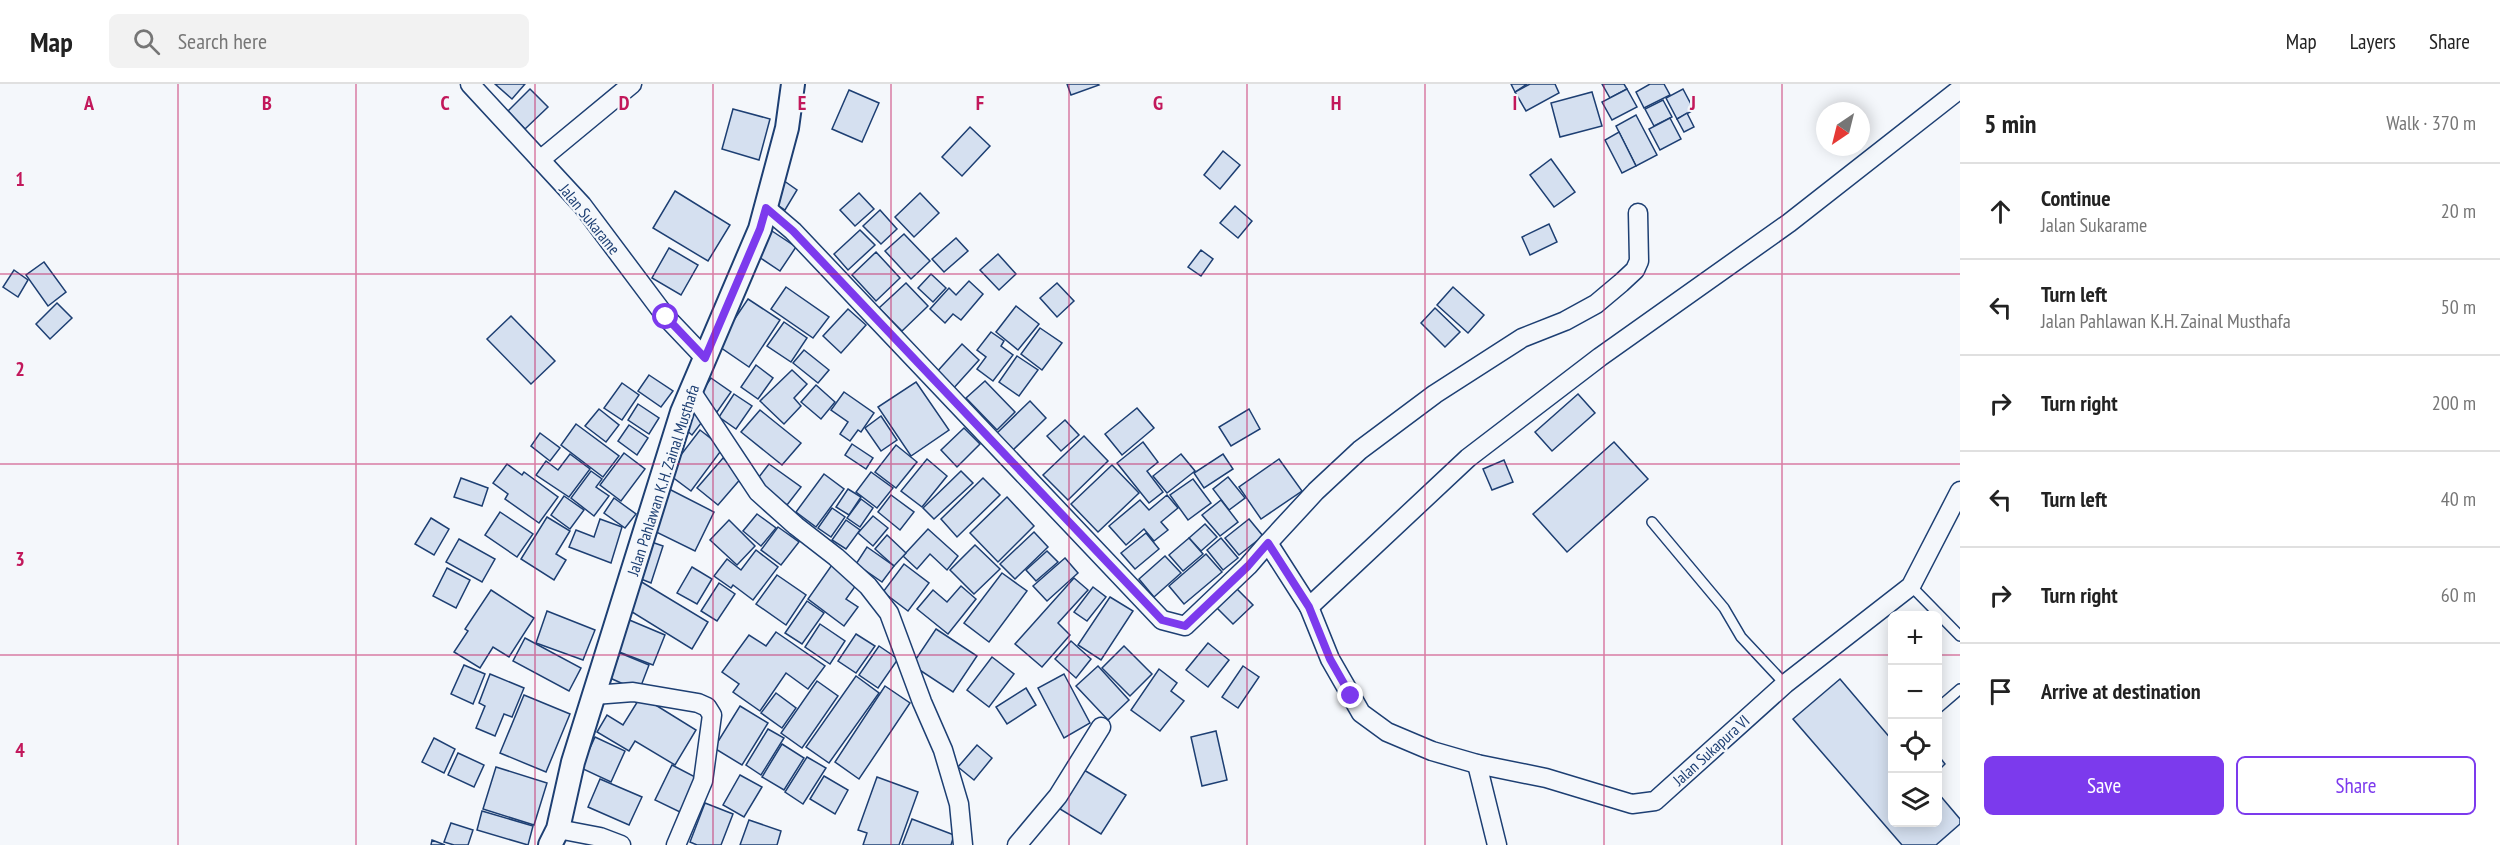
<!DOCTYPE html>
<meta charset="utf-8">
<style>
:root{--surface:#fff;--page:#f2f2f2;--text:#222;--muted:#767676;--line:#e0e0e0;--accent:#7c3aed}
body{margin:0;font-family:"PT Sans Narrow",sans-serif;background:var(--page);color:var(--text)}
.controls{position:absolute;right:18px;bottom:18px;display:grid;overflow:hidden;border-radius:9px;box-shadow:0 3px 15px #0003}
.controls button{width:54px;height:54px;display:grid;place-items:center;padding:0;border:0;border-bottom:2px solid var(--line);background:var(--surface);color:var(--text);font:30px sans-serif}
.compass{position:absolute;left:1816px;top:18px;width:54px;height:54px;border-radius:50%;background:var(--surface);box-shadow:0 3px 15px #0003;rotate:215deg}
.stop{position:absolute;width:18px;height:18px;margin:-14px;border:4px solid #7c3aed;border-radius:50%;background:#fff}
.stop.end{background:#7c3aed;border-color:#fff;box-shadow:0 2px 6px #0008}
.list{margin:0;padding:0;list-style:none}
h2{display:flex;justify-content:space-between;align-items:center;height:78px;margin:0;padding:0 24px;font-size:26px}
h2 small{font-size:20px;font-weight:400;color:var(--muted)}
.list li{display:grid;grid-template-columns:39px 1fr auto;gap:18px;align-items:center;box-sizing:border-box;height:96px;padding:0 24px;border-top:2px solid var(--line)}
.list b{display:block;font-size:22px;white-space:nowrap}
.list p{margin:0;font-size:20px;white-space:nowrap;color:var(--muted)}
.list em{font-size:20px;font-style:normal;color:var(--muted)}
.actions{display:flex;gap:12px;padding:18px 24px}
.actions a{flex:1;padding:14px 0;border:2px solid var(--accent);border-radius:9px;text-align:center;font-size:21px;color:var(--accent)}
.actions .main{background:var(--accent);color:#fff}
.icon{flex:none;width:33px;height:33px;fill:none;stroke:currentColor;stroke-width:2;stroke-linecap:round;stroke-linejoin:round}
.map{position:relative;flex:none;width:1960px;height:761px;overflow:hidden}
header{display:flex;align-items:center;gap:36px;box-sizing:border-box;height:84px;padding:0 30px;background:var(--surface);border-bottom:2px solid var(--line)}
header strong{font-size:28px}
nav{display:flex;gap:33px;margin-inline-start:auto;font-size:21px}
.search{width:420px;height:54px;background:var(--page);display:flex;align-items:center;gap:15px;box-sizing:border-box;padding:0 21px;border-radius:9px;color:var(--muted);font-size:22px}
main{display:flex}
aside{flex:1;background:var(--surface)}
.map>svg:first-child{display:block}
</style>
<header>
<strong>Map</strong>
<div class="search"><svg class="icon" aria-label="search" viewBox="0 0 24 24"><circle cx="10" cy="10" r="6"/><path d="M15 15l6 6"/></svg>Search here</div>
<nav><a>Map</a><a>Layers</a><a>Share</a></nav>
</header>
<main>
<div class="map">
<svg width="1960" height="761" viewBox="0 0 1960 761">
<rect width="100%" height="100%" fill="#f4f7fb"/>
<g fill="#d5e0f0" stroke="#1d3f73" stroke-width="1.5">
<polygon points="495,0 525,0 512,15"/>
<polygon points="1067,0 1098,0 1099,1 1071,11"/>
<polygon points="1511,0 1527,0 1515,8"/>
<polygon points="1530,0 1555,0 1559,9 1526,27 1515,8"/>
<polygon points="1602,0 1624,0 1627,5 1610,14"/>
<polygon points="1650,0 1664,0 1670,11 1644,24 1636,8"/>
<polygon points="530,5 548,23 525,45 508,27"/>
<polygon points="1627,5 1637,23 1612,36 1602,18"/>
<polygon points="1683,5 1694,26 1677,35 1666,14"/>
<polygon points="849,6 879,19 862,58 832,45"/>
<polygon points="1592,8 1602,42 1560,53 1551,19"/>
<polygon points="1663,16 1672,33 1654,42 1645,25"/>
<polygon points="733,25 770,35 759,76 722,65"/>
<polygon points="1687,29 1694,43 1684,48 1677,35"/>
<polygon points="1636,31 1657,71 1636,82 1616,42"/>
<polygon points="1670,34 1681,55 1660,66 1649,45"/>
<polygon points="970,43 990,62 962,92 942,73"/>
<polygon points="1619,48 1636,82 1622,89 1605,56"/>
<polygon points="1223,67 1240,81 1220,105 1204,91"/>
<polygon points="1551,75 1575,108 1554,123 1530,91"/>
<polygon points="780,94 797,106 785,126 767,114"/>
<polygon points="675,107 730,141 708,177 653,144"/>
<polygon points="859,109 874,125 855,142 840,126"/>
<polygon points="920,109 939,129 914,153 895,133"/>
<polygon points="1235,122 1252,137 1238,154 1220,139"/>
<polygon points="880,126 897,145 881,160 863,142"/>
<polygon points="1549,140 1557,158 1530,171 1522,153"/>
<polygon points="860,146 875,161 848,186 834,170"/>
<polygon points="772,147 796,163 780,187 756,171"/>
<polygon points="904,150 930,177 911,195 885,167"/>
<polygon points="956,154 968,167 944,188 932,175"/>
<polygon points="669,164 698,181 681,211 652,194"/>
<polygon points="1201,166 1213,175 1201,192 1188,183"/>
<polygon points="876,168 900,194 876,217 852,191"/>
<polygon points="998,170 1016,190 999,206 980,186"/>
<polygon points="44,178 66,208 48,222 26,191"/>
<polygon points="14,186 28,196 18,213 3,203"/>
<polygon points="931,190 946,204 933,218 918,204"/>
<polygon points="969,197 983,210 961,236 953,230 945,239 930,225 949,204 956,211"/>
<polygon points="906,199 928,222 902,247 879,224"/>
<polygon points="1057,199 1074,217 1057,233 1040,214"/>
<polygon points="786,203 829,233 813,254 771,225"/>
<polygon points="1453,203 1484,231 1468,249 1437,221"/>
<polygon points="748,215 780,236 749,283 717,261"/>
<polygon points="57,219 72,234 50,255 36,240"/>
<polygon points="1016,222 1039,240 1018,266 996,248"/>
<polygon points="1435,224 1460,248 1445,263 1421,239"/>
<polygon points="848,225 866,241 841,269 823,252"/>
<polygon points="511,232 555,277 531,300 487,255"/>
<polygon points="784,238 807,254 791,278 767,262"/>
<polygon points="1040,244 1062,259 1042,286 1021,270"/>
<polygon points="991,248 1004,257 1001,262 1013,271 993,297 977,285 986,273 977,266"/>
<polygon points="962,260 979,276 952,306 935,290"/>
<polygon points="804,266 829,286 818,299 793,279"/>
<polygon points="1017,272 1038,286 1019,312 999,298"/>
<polygon points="756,281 773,294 758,315 741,303"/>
<polygon points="792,286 807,300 794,314 801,322 784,340 760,317"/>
<polygon points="649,291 673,307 661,323 638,307"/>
<polygon points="711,294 731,308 717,328 697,315"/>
<polygon points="985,297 1015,328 997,346 966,314"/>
<polygon points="916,298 949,346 911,372 878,323"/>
<polygon points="622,299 639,311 622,336 604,324"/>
<polygon points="816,301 835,318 821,335 801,318"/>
<polygon points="844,308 874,329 861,348 858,346 850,357 840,350 848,338 831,326"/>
<polygon points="734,310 752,322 736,345 719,333"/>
<polygon points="1578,310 1595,329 1552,367 1535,348"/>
<polygon points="1030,317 1046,334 1013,366 997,349"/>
<polygon points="638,320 659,334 649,350 628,336"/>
<polygon points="692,324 705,334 692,351 679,340"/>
<polygon points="1137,324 1154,344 1122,371 1105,350"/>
<polygon points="599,325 619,341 606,358 585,342"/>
<polygon points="1249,325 1260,345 1231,362 1219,343"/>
<polygon points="760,326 801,359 782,381 741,348"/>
<polygon points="881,332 897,356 881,367 865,344"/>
<polygon points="1065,336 1079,351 1061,367 1047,352"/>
<polygon points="576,340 619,372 603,393 561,361"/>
<polygon points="629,341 648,354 637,371 618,357"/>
<polygon points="964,344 980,360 957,383 941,366"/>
<polygon points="700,346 723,364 691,407 667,389"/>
<polygon points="540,349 560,364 550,377 531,362"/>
<polygon points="1084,352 1108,377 1068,416 1043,391"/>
<polygon points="1143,358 1158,378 1147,387 1163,408 1149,419 1117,379"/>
<polygon points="1614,358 1648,395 1567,468 1533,430"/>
<polygon points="852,360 873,374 866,385 845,371"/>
<polygon points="896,361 917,378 896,404 875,388"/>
<polygon points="624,369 645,385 621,417 600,401"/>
<polygon points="570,370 590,385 569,413 536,391 546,377 558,386"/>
<polygon points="1181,370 1195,387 1167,409 1153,392"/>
<polygon points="1223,370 1233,385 1204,404 1194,389"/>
<polygon points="723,374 743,392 718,421 697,404"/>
<polygon points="927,375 947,392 922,423 901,407"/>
<polygon points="1279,375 1302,407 1261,435 1239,403"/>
<polygon points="1504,376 1513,398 1492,406 1483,385"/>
<polygon points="507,380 522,391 524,388 558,413 539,439 505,415 508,410 493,399"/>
<polygon points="769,380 801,403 787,421 755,398"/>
<polygon points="1112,381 1139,409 1098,448 1071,420"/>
<polygon points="591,387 602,395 596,403 609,412 594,432 571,414"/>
<polygon points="961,387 973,399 934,435 923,424"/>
<polygon points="871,388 893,404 877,424 856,408"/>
<polygon points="824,390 844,405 816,443 796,428"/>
<polygon points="1228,393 1245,414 1229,426 1213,405"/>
<polygon points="461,394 488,404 482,422 454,413"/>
<polygon points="983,394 1000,411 957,453 941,435"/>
<polygon points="1193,395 1211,419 1188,436 1170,411"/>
<polygon points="669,405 714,428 695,467 650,445"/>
<polygon points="848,405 861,413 849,431 836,423"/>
<polygon points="891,411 914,428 900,446 878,428"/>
<polygon points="1167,411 1178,424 1161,438 1168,446 1154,457 1144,445 1126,461 1109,442 1140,416 1149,426"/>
<polygon points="564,412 584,426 570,445 551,431"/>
<polygon points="1007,413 1034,442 998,478 970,449"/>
<polygon points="614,414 636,430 625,444 604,429"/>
<polygon points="861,415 873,424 860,443 847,434"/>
<polygon points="1221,416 1238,438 1220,452 1202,431"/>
<polygon points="832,424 845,433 831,453 818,444"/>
<polygon points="500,428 533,450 517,473 485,451"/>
<polygon points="757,430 776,444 761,462 743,447"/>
<polygon points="873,432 888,444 873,462 858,449"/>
<polygon points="547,433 570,447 556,470 566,476 554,496 521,475"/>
<polygon points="431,434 449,445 434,471 415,460"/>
<polygon points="600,435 622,443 611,479 569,463 576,446 594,453"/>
<polygon points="1249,435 1263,452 1239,471 1225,454"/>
<polygon points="729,436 755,462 737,481 710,456"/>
<polygon points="846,436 860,446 846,465 832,456"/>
<polygon points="1205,440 1217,453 1201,467 1189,454"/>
<polygon points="778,443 799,458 781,481 761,466"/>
<polygon points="928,445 958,472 947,486 930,470 917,485 903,472"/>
<polygon points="1034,448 1048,463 1015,495 1000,480"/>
<polygon points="1146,449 1159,465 1135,485 1121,469"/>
<polygon points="887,451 906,469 894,482 875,465"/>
<polygon points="1189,454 1203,470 1183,487 1169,471"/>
<polygon points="1221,454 1238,474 1223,486 1207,466"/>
<polygon points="459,455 495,475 482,498 446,478"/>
<polygon points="643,455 663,462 651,499 631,491"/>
<polygon points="975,461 1000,485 974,510 950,486"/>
<polygon points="867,463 894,482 882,498 856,480"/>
<polygon points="756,466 778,483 753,516 733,501 731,504 714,492 727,475 741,486"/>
<polygon points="1047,467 1058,478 1036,497 1026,486"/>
<polygon points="1206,470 1222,488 1184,520 1169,502"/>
<polygon points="1165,472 1181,489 1154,513 1139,495"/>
<polygon points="1065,474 1078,489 1047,517 1033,502"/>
<polygon points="834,478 859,497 846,515 858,523 844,542 808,515"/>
<polygon points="904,480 929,499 908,527 883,508"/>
<polygon points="692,483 712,495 697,520 677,509"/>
<polygon points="447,484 470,496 456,524 433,512"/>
<polygon points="1002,489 1027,507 989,558 964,539"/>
<polygon points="777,491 806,511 786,541 756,520"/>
<polygon points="1074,494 1088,506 1058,539 1070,551 1042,583 1015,560"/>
<polygon points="640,497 708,538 692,565 624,523"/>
<polygon points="719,499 735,510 717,537 701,527"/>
<polygon points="1233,501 1253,521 1233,540 1213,520"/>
<polygon points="961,502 976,515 948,550 917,525 933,506 947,518"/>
<polygon points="1093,503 1106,513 1087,537 1074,528"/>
<polygon points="491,506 534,534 509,573 493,563 480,584 454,568 468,547 465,545"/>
<polygon points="1110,513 1133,527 1101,576 1078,561"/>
<polygon points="807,517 824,529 802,560 785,549"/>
<polygon points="547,527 595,546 583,576 536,559"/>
<polygon points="627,535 665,551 653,581 614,566"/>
<polygon points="820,540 845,557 830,580 805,563"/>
<polygon points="936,545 977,572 953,608 912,581"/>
<polygon points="776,548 825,582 808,605 786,589 760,627 733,608 739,600 722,588 749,551 766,562"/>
<polygon points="856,550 875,562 856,589 838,577"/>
<polygon points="525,554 581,584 569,607 513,577"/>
<polygon points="1071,557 1091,575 1076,594 1055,575"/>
<polygon points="1208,559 1229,576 1208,603 1186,586"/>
<polygon points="879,562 898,575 878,604 859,591"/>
<polygon points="1124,562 1152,590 1130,612 1102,584"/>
<polygon points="620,569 649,581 639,607 610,594"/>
<polygon points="992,573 1014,590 989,623 967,606"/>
<polygon points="464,581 485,590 473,620 451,610"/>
<polygon points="1098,582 1129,616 1108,636 1076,602"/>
<polygon points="1243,582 1259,593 1238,624 1222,613"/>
<polygon points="1159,585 1177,599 1171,607 1184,617 1160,647 1131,626"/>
<polygon points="490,590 524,604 512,633 504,630 495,652 476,644 485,622 479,619"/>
<polygon points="1064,590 1090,639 1064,654 1038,604"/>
<polygon points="856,592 879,609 829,679 806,663"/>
<polygon points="1840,595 1892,656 1892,738 1938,738 1938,709 1960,735 1960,740 1936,761 1902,761 1793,635"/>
<polygon points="817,597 838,612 802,664 781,649"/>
<polygon points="885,602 910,619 859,695 835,678"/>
<polygon points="1026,604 1036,621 1007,640 996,623"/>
<polygon points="776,609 796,624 782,644 761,629"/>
<polygon points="524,611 570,630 546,688 500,669"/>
<polygon points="641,612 696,646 675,681 635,657 629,667 597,648 607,631 623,641"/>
<polygon points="740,622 768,639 742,681 714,664"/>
<polygon points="768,645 784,654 761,691 746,681"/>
<polygon points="1216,647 1227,696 1202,702 1191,653"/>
<polygon points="595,653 625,667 611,698 581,684"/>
<polygon points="434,654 455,665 444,689 422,678"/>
<polygon points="782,660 804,674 784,706 762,693"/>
<polygon points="977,661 992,674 974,696 958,683"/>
<polygon points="458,669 484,681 474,703 448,691"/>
<polygon points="1938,671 1945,680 1938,687"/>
<polygon points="807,673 826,684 803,720 785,708"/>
<polygon points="672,681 699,695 682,729 655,716"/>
<polygon points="496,683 547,699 534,741 483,725"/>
<polygon points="1084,686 1126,711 1101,750 1060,725"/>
<polygon points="740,691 762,703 744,733 723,721"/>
<polygon points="824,692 848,706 835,730 810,715"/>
<polygon points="877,693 918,708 899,761 863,761 867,749 858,746"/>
<polygon points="600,695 642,713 629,741 588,723"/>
<polygon points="705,719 733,730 721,761 697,761 690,758"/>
<polygon points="482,727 533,742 528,761 477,746"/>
<polygon points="912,735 954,751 951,761 902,761"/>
<polygon points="749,736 781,747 777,761 740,761"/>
<polygon points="451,739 473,746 468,761 454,761 444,758"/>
<polygon points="432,756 445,761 431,761"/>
</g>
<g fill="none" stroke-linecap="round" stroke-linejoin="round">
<g stroke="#1d3f73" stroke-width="12">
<g id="service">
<polyline points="1652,438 1724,524 1741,553 1785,600"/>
<polyline points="1911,502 1960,552"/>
<polyline points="1938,624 1960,605"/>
</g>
</g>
<g stroke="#1d3f73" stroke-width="21">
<g id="minor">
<polyline points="470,0 582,121 666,233 705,274"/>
<polyline points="540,76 632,0"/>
<polyline points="766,124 793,147 1162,536 1185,542 1248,482 1268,459 1309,523 1468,374 1600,273 1789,139 1960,5"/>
<polyline points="691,307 758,408 796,442 836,473 868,502 889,529 922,618 943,666 959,720 963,761"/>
<polyline points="1268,459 1316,407 1360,366 1435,310 1522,254 1565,237 1596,220 1621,199 1635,186 1639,177 1638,129"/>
<polyline points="1309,523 1330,575 1361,629 1387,648 1432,667 1477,680 1546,694 1632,720 1655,717 1785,600 1911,502 1960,407"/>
<polyline points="594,611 633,608 698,619 707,623 712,631 703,697 676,761"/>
<polyline points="1477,680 1497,761"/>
<polyline points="558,745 600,753 621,761"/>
<polyline points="1017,761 1058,712 1101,643"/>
</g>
</g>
<g stroke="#1d3f73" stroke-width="26">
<polyline id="tertiary" points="550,761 558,745 573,678 682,328 760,145 787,44 793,0"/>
</g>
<use href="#service" stroke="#f4f7fb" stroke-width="9"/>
<use href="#minor" stroke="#f4f7fb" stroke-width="18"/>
<use href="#tertiary" stroke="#f4f7fb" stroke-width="22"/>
</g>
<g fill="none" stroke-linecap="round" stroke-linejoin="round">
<polyline stroke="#7c3aed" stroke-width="8" points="666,233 705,274 760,145 766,124 793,147 1162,536 1185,542 1248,482 1268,459 1309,523 1330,575 1351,612"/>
</g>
<path fill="none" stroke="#c2185b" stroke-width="1.5" stroke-opacity="0.55" d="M178,0V761M356,0V761M535,0V761M713,0V761M891,0V761M1069,0V761M1247,0V761M1425,0V761M1604,0V761M1782,0V761M0,190H1960M0,380H1960M0,571H1892M1938,571H1960"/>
<g text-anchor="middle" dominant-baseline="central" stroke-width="4.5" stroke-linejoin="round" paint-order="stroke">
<g font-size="16" fill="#1d3f73" stroke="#f4f7fb">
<text transform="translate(590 135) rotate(51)">Jalan Sukarame</text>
<text transform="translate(663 396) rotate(-72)">Jalan Pahlawan K.H. Zainal Musthafa</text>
<text transform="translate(1711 666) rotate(-42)">Jalan Sukapura VI</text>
</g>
</g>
<g font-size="20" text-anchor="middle" font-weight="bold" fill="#c2185b" stroke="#f4f7fb" stroke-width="4.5" stroke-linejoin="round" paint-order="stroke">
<text x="89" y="26">A</text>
<text x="267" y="26">B</text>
<text x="445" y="26">C</text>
<text x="624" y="26">D</text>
<text x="802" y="26">E</text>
<text x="980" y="26">F</text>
<text x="1158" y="26">G</text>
<text x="1336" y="26">H</text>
<text x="1515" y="26">I</text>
<text x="1693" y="26">J</text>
<text x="20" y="102">1</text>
<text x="20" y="292">2</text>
<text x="20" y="482">3</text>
<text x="20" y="673">4</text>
</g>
</svg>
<div class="controls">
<button>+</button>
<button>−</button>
<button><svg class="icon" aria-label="locate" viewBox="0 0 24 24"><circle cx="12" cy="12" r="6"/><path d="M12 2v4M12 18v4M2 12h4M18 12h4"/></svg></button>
<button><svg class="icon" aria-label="layers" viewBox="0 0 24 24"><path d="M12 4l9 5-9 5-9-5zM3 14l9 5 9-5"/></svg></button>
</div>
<svg class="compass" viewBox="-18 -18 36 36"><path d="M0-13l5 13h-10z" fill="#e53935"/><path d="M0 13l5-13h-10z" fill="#767676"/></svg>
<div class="stop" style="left:666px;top:233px"></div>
<div class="stop end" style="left:1351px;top:612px"></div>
</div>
<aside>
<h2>5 min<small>Walk · 370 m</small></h2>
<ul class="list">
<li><svg class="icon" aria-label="ahead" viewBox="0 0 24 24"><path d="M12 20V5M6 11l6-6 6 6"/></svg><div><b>Continue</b><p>Jalan Sukarame</p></div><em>20 m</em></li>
<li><svg class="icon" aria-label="left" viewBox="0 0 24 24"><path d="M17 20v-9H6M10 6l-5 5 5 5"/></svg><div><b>Turn left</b><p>Jalan Pahlawan K.H. Zainal Musthafa</p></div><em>50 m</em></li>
<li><svg class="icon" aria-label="right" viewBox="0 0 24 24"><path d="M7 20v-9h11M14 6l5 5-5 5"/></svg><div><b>Turn right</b></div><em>200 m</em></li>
<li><svg class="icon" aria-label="left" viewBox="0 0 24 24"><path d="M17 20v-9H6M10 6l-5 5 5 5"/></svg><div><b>Turn left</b></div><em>40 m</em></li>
<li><svg class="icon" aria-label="right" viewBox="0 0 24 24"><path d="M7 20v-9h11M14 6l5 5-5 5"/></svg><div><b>Turn right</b></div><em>60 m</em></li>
<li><svg class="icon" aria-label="arrive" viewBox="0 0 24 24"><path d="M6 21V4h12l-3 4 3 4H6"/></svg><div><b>Arrive at destination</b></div></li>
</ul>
<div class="actions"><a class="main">Save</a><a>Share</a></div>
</aside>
</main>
